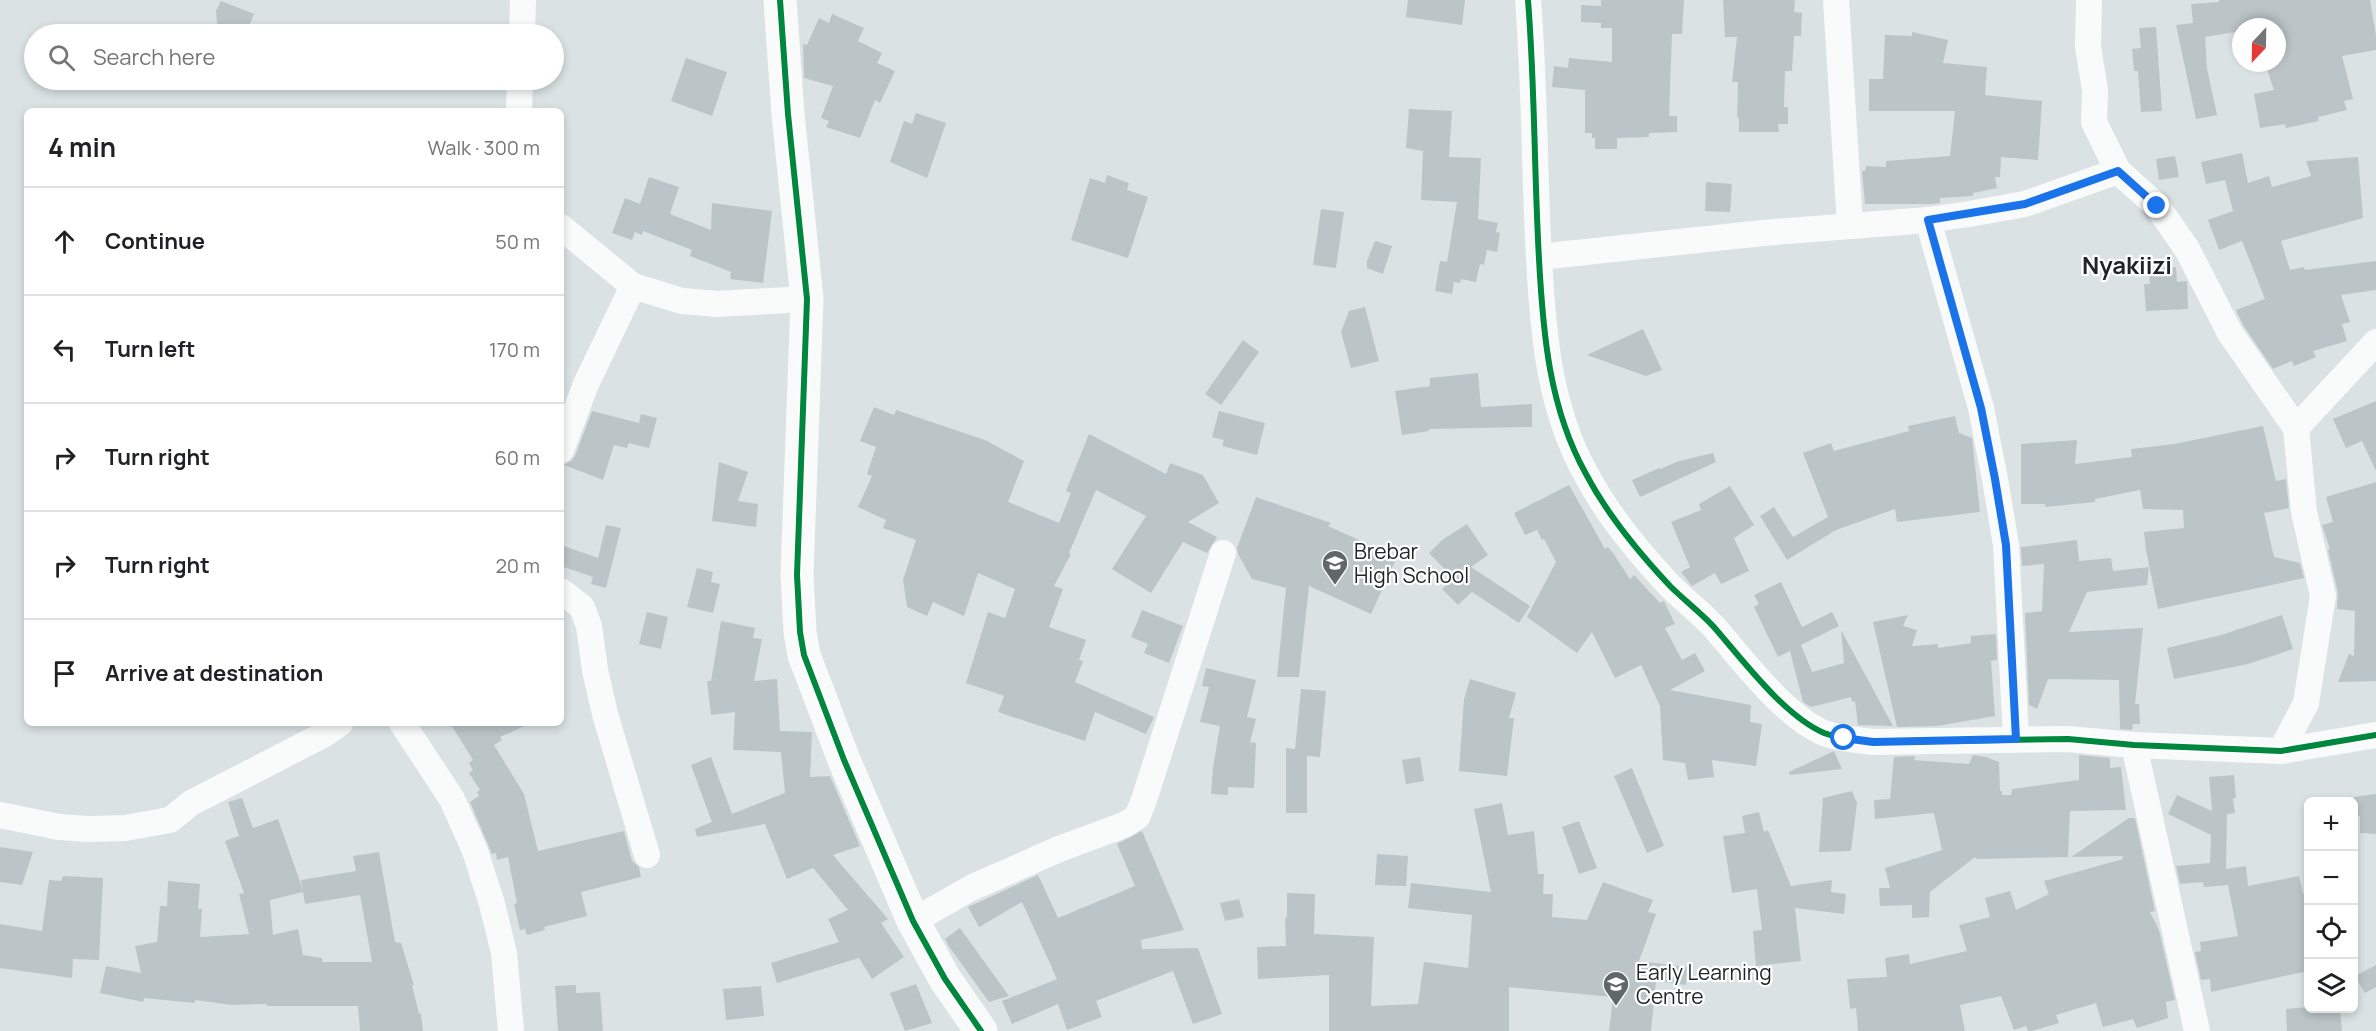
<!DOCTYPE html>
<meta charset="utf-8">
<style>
:root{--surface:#fff;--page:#f2f2f2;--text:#202124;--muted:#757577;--line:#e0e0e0}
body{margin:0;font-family:Manrope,sans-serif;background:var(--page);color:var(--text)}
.controls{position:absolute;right:18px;bottom:18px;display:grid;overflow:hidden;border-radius:9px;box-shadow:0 3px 9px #0003}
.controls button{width:54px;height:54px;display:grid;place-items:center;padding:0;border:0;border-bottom:2px solid var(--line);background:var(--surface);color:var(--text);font:30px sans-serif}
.compass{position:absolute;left:2232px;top:18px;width:54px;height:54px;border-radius:50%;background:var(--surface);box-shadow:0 3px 9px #0003;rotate:202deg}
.stop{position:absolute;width:18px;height:18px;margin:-14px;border:4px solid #1a73e8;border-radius:50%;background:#fff}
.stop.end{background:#1a73e8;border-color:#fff;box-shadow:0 2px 6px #0008}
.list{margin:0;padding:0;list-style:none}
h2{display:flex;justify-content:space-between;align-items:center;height:78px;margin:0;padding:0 24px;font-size:26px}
h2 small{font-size:20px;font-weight:400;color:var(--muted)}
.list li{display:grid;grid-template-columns:39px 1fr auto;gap:18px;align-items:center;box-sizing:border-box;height:108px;padding:0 24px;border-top:2px solid var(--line)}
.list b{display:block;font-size:22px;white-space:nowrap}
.list em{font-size:20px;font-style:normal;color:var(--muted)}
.icon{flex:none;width:33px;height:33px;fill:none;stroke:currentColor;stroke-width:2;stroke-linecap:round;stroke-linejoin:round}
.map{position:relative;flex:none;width:2376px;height:1031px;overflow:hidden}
.search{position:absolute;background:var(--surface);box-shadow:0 3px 9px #0003;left:24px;top:24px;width:540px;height:66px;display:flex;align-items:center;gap:15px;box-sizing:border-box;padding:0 21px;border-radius:33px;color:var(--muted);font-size:22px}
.panel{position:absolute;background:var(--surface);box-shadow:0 3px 9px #0003;left:24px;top:108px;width:540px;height:618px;border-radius:9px}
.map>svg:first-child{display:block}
</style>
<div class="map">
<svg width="2376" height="1031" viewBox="0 0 2376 1031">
<rect width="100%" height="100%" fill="#dae2e4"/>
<g fill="#bbc5c8" fill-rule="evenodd">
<polygon points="1408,0 1465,0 1462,25 1406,17"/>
<polygon points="1601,0 1684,0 1682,34 1672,34 1669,116 1677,116 1677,132 1649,133 1649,137 1617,138 1617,149 1595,149 1595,138 1592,138 1592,133 1585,133 1585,90 1552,87 1554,66 1568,68 1569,58 1612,62 1612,28 1601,28 1601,23 1581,22 1581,5 1601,6"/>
<polygon points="1723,0 1795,0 1794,12 1802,13 1801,36 1794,36 1792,71 1785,71 1784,107 1788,107 1788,124 1778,124 1779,132 1739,132 1739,118 1737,117 1738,82 1732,82 1737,37 1725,37"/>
<polygon points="2219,0 2370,0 2376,36 2376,50 2342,56 2353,99 2344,101 2347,110 2318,117 2319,121 2286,128 2285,124 2260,128 2254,94 2274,90 2265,63 2277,63 2277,27 2241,27 2241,31 2205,37 2207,68 2217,115 2196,119 2176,25 2193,23 2191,4 2219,2"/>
<polygon points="221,1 254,14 246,34 218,34 216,11"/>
<polygon points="832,14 864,28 858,41 882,53 877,63 895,71 880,103 875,100 860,138 826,127 829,121 821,118 833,86 804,78 803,44 807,45 819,18 829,23"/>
<polygon points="2156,27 2162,111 2141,112 2138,71 2134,71 2132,49 2141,48 2139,28"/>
<polygon points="1912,32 1948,40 1943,63 1987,67 1985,95 2042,101 2038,160 2001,157 2000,177 1995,177 1997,188 1973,193 1973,196 1940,198 1940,203 1931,204 1865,204 1862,171 1865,171 1866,166 1886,167 1886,161 1950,156 1955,111 1869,111 1869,79 1883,79 1885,35 1912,36"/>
<polygon points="686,58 727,72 712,116 671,101"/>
<polygon points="1409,109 1452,111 1449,157 1481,158 1478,219 1498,223 1496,232 1500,233 1497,252 1487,250 1484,265 1480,264 1476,282 1461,279 1460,283 1454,282 1452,294 1435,291 1440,261 1447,262 1457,202 1421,200 1423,151 1406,148"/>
<polygon points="916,113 946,123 927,178 890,162 904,121 912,124"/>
<polygon points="2242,153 2248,183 2269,176 2272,187 2311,176 2306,161 2358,157 2363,218 2281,241 2290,270 2304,267 2305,270 2376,261 2376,290 2341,295 2350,322 2342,324 2347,341 2313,351 2316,357 2294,366 2292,361 2273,369 2243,325 2236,310 2265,299 2242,241 2219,250 2208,220 2233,211 2225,180 2206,184 2201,162"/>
<polygon points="2175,156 2179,177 2159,180 2156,159"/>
<polygon points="1107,175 1129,183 1127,190 1148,197 1128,258 1071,240 1090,178 1105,183"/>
<polygon points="649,177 679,187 670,214 711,230 712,203 772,211 763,283 730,279 731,272 690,256 692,250 643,231 642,235 635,232 632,240 612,233 625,198 640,204"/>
<polygon points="1706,182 1732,184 1730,212 1705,211"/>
<polygon points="1321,209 1344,212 1336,268 1313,265"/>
<polygon points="1375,241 1392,246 1383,274 1367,268 1367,261"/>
<polygon points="2176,267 2177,282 2187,281 2188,309 2146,311 2144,284 2150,284 2149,269"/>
<polygon points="1365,307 1379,361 1351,368 1341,332 1349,311"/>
<polygon points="1643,329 1662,370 1646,376 1587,355"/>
<polygon points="1243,340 1259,352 1221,405 1205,394"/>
<polygon points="1478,373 1481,407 1532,404 1532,427 1429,429 1429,431 1402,435 1395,391 1430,386 1430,378"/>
<polygon points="2376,401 2376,471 2362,441 2346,448 2333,419"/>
<polygon points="874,407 894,415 896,410 964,433 985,440 1024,461 1008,502 1059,523 1071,493 1066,491 1089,434 1166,474 1170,463 1203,475 1219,503 1188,522 1217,537 1207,553 1183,542 1151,593 1112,569 1146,516 1096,490 1069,553 1071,554 1054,586 1063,589 1049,627 1086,640 1079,660 1083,661 1075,682 1154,717 1146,734 1095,712 1085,741 998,712 1004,696 966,683 988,612 1005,618 1015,589 978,573 964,616 933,602 927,616 907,607 903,580 916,540 883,528 886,520 858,507 872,476 867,474 876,447 860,441"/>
<polygon points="592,411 639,423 641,414 657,418 649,448 629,443 627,448 614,445 603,480 564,465 571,461 575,456"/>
<polygon points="1219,411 1265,423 1257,455 1222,446 1224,440 1212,437"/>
<polygon points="1955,416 1959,433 1972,438 1980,512 1897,522 1895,509 1836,530 1787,560 1760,516 1774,507 1793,537 1828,517 1803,453 1831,443 1834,451 1909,431 1908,426"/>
<polygon points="2263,426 2276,481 2286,479 2289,508 2264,513 2274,557 2300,563 2304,578 2158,609 2146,550 2144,532 2184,528 2183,510 2143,509 2140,490 2095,499 2095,502 2045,507 2045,504 2021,504 2021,444 2077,440 2075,464 2132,457 2131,449 2174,444"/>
<polygon points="1713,453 1716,462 1640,497 1632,480 1659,468 1660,469 1679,461"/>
<polygon points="719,462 748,472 738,501 758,504 756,527 712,521"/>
<polygon points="2376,482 2376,681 2338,682 2349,654 2354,656 2355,611 2337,609 2338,593 2328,550 2330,549 2322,525 2333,522 2326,497"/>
<polygon points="1569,485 1605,549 1608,547 1613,553 1630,579 1634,575 1660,603 1664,601 1675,624 1665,628 1682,660 1695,653 1705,671 1670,690 1751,705 1750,722 1762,724 1756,766 1712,760 1714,777 1688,780 1685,763 1663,760 1660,706 1641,665 1615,678 1592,632 1577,653 1527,617 1556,562 1544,539 1542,540 1537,530 1525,535 1514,513"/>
<polygon points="1730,486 1754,525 1734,538 1749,571 1721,584 1715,573 1692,586 1681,572 1690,567 1671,522 1701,510 1699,504"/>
<polygon points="1256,497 1331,523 1328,526 1397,557 1371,614 1309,586 1299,677 1277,677 1286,588 1252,579 1238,554 1237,548"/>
<polygon points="1467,524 1488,555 1471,567 1530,606 1519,623 1472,592 1458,605 1442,589 1453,578 1429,553 1442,540"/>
<polygon points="606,525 621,528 606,588 591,584 593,577 561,566 561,545 598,558"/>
<polygon points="2077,540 2079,561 2111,558 2113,571 2149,567 2147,585 2087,592 2069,632 2143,628 2135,704 2139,704 2140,724 2133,724 2132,730 2120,729 2119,680 2048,679 2037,709 2029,705 2025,613 2042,611 2044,564 2022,566 2021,547"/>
<polygon points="697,568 713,572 711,582 720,584 713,613 687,607"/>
<polygon points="1781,582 1802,627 1832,612 1839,626 1801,645 1812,672 1844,663 1841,630 1893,726 1858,725 1855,701 1852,702 1851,697 1811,707 1803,702 1790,651 1778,657 1754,607 1759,604 1754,595"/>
<polygon points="1142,610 1183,626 1169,663 1144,653 1148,644 1131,637"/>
<polygon points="647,612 668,617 661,649 639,644"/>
<polygon points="1908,615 1903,626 1917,630 1912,646 1938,644 1938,648 1971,643 1971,636 1996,634 1997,660 1991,661 1995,716 1937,726 1897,727 1873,622"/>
<polygon points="2282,615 2293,649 2248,664 2174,679 2167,648 2221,635"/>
<polygon points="721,621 755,628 753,638 762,639 754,681 777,679 780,731 812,732 810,777 830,776 860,846 833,855 888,919 881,923 904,957 872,979 859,958 777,983 771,963 839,942 828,919 848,910 813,868 787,879 765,824 697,837 695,829 712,822 691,765 711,757 732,814 785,793 781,752 733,750 735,712 711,715 707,681 711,681"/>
<polygon points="1206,668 1256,680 1247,717 1256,719 1250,742 1256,743 1254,788 1228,787 1228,795 1211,794 1213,768 1220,726 1200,722 1209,687 1202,686"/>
<polygon points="1470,679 1516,693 1509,718 1514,718 1507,776 1459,771 1464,699"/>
<polygon points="1301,689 1326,691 1320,757 1307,756 1307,813 1286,813 1286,748 1295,749"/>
<polygon points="450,723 531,723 500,737 502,740 494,745 524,794 538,851 624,831 632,861 639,867 641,877 581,892 587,916 544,927 545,930 527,935 525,929 520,930 514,904 517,903 508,857 497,860 496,853 492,854 470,802 479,796 477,792 480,790 469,773 473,770 469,763 473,760"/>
<polygon points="1834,751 1842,769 1790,775 1789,772"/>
<polygon points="1973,755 1986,757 1999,762 2000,791 2002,791 2002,795 2011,795 2012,789 2079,780 2079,755 2110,758 2110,768 2121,767 2126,810 2070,811 2068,857 1976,859 1975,857 1930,892 1929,917 1912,918 1912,905 1880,906 1879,888 1890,888 1885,868 1942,850 1934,813 1875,819 1874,800 1890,799 1894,757 1915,756 1914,760 1969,764"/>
<polygon points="1420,757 1424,781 1406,784 1402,760"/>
<polygon points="1632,768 1664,846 1647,853 1614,776"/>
<polygon points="2234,775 2236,798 2233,798 2235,813 2227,814 2226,869 2246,866 2248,886 2299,876 2303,894 2308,892 2308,971 2211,992 2210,979 2201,980 2195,952 2201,951 2200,942 2238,936 2228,885 2204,887 2203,882 2180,884 2176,866 2210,863 2211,835 2168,814 2177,795 2212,811 2209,777"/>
<polygon points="1852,791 1857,803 1851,851 1819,852 1823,798"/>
<polygon points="2376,794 2376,834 2360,833 2360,816 2354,817 2354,797"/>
<path d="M242,798L253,828L278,819L303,890L301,880L356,871L353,856L379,852L395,942L401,943L414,985H412L419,1014L421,1013L423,1031H360L358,1006H267V1004L232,1005L195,1000V1003L144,998L143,1002L100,993L106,966L141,973L135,946L157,942L160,906H167L168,881L200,884L198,909H202L200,937L249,934L239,894L244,893L225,841L239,836L228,802ZM303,892L305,904L360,895L372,962H322V958L303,955L298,929L273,935L270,900Z"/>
<polygon points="1502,803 1508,835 1534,831 1538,874 1544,874 1543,894 1553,894 1552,917 1587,920 1603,882 1653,900 1648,912 1656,914 1639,961 1687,967 1686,985 1656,981 1651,1031 1609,1031 1613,997 1509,987 1509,1031 1329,1031 1329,975 1258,979 1257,947 1286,946 1285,918 1287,917 1287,893 1315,894 1314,934 1374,937 1371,1006 1418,1004 1424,962 1468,968 1472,915 1408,908 1411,883 1491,892 1474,809"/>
<polygon points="1759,812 1764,832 1768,830 1791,886 1832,880 1831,892 1846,894 1844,914 1795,908 1801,961 1756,966 1753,931 1762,930 1757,889 1732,893 1723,836 1745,833 1742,816"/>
<polygon points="2129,818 2135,818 2155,911 2150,912 2159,930 2175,1000 2166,1002 2168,1018 2137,1028 2133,1019 2103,1027 2096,1003 2056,1015 2059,1023 2032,1031 2028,1031 2026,1026 2014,1030 2001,996 1960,1005 1965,1031 1858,1031 1856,1008 1850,1009 1847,979 1887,977 1885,958 1909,954 1910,964 1967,951 1959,925 1990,917 1985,898 2010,891 2016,910 2049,894 2044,881 2123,859 2122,856 2071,857"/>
<polygon points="1579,821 1597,868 1579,874 1562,827"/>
<polygon points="1142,831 1184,930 1141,940 1142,949 1198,948 1222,1014 1193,1024 1173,971 1096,1001 1102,1017 1067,1030 1058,1004 1012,1024 1002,1001 1057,979 1022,902 979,927 968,907 1038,875 1058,918 1135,886 1117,844"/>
<polygon points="0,847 33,852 22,885 0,882"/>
<polygon points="1377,854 1408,856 1406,886 1375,885"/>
<polygon points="63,876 103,878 99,960 73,959 72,978 0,968 0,924 42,931 49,880 61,881"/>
<polygon points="1239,899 1244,917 1225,921 1220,903"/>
<polygon points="960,928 1009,996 989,1002 948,945 945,939"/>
<polygon points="2376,965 2376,987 2365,993 2355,976"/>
<polygon points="916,984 932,1023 905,1031 890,993"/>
<polygon points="576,985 576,993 600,992 603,1031 558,1031 555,986"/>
<polygon points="761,986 764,1016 726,1020 723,989"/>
<polygon points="2308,1007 2340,1008 2342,1031 2287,1031 2286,1009"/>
</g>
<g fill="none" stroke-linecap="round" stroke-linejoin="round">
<g stroke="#f9fbfb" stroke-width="26">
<path d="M1528,0C1535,86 1534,172 1539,259C1543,333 1549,408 1586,474C1608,516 1638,552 1670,586C1684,600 1700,612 1713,626C1742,659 1784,716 1824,733C1840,739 1857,740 1873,742L2068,739L2134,745L2281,751L2376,735"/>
<polyline points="1836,0 1850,226"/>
<polyline points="2089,0 2088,47 2095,90 2094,122 2118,171 2157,206 2187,249 2230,333 2296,428 2304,512 2323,596 2306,703 2281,751"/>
<polyline points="522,34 523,0"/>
<polyline points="519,111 520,80"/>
<polyline points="1928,220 1981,408 1995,479 2006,545 2016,739"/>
<polyline points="561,227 633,286"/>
<polyline points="1539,257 1763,233 1928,220 1969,214 2025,204 2118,171"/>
<polyline points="2296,428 2376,342"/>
<polyline points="561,450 586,384 633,286 682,301 717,304 807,299"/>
<polyline points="561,591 582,607 589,626 595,670 605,714 647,855"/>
<polyline points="402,723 452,799 475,851 492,904 504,953 511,1031"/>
<polyline points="2134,745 2197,1031"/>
<polyline points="0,815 59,827 88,829 125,828 170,820 191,803 325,734 340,723"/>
<polyline points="913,921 971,888 1059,849 1124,825 1137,817 1144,800 1223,553"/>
</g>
<polyline stroke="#f9fbfb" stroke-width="33" points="780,0 788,114 807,299 797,575 800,632 804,655 844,760 913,921 945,979 981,1031"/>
<g stroke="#fff" stroke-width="10">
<g id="cycleway">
<polyline points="780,0 788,114 807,299 797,575 800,632 804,655 844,760 913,921 945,979 981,1031"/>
<path d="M1528,0C1535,86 1534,172 1539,259C1543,333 1549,408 1586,474C1608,516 1638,552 1670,586C1684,600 1700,612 1713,626C1742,659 1784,716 1824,733C1840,739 1857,740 1873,742L2068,739L2134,745L2281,751L2376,735"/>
</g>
</g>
<use href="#cycleway" stroke="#00873e" stroke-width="6"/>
</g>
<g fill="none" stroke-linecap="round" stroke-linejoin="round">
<polyline stroke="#1a73e8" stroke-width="8" points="1844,738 1873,742 2016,739 2006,545 1995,479 1981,408 1928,220 2025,204 2118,171 2157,206"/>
</g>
<defs>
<g id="school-pin" transform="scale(1.35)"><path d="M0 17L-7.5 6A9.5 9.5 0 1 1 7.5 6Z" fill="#606768" stroke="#fff"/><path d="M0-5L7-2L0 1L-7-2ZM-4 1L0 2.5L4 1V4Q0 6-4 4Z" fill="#fff"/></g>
</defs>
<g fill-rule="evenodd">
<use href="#school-pin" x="1335" y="563"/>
<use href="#school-pin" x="1616" y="984"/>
</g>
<g text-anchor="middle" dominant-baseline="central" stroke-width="4.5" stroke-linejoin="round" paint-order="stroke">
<g font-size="21" fill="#1f2526" stroke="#fff" text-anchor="start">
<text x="1354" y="551">Brebar<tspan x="1354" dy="24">High School</tspan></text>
<text x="1636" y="972">Early Learning<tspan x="1636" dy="24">Centre</tspan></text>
</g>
<g font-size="24" font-weight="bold" fill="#1f2526" stroke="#fff">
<text x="2127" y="264">Nyakiizi</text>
</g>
</g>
</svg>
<div class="controls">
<button>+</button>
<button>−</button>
<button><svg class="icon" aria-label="locate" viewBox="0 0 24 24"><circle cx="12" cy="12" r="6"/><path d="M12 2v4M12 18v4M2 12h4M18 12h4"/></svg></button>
<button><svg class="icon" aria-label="layers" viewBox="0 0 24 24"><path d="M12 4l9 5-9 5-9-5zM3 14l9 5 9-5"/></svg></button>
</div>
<svg class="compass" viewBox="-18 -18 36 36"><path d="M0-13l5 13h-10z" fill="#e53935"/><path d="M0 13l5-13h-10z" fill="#757577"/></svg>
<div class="stop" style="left:1844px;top:738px"></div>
<div class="stop end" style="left:2157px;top:206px"></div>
<div class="search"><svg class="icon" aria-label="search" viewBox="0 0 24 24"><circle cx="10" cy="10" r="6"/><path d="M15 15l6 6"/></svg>Search here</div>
<section class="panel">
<h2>4 min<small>Walk · 300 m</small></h2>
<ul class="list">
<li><svg class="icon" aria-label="ahead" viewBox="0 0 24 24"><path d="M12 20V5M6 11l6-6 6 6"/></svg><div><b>Continue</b></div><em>50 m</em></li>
<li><svg class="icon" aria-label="left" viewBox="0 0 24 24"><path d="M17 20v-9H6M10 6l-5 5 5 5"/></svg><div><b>Turn left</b></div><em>170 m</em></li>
<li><svg class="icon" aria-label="right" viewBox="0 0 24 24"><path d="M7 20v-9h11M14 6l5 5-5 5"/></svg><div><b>Turn right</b></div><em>60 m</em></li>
<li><svg class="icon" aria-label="right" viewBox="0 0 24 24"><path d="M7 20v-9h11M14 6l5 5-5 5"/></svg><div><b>Turn right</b></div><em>20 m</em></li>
<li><svg class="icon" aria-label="arrive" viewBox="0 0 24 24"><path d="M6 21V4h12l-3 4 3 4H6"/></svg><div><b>Arrive at destination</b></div></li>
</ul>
</section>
</div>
